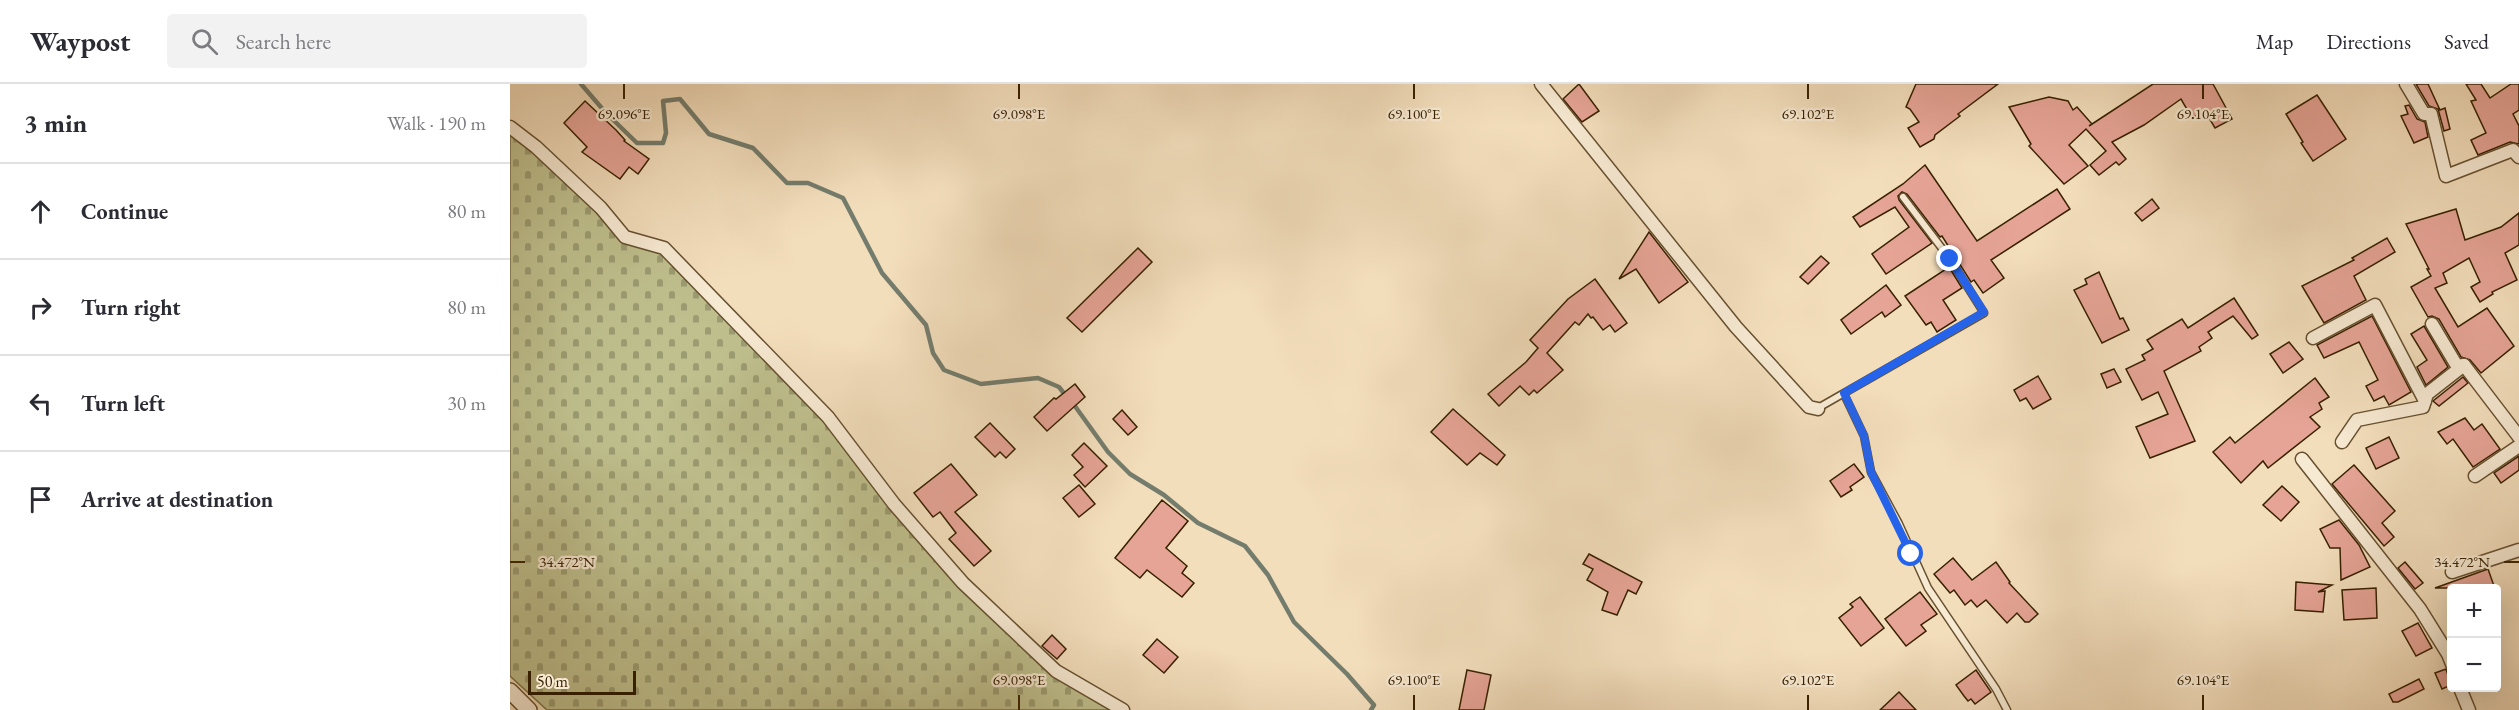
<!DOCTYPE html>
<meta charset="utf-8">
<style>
:root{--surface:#fff;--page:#f2f2f3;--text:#2b2b33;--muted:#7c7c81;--line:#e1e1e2}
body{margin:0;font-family:"EB Garamond",serif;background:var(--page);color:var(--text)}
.controls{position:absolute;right:18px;bottom:18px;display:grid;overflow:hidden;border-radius:6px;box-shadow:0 6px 24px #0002}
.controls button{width:54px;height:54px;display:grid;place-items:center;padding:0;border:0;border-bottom:2px solid var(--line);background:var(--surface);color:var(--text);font:30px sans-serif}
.scale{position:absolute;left:18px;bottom:15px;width:108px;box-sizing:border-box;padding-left:6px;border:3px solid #382000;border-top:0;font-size:16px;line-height:21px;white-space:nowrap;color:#382000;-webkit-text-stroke:4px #f7ead3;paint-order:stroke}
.stop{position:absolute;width:18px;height:18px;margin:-14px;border:4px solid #2563eb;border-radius:50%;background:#fff}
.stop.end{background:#2563eb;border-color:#fff;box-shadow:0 2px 6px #0008}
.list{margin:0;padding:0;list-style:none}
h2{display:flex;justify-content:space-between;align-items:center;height:78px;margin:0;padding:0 24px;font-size:26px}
h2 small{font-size:20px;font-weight:400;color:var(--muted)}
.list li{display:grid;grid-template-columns:39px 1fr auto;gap:18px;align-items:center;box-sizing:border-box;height:96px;padding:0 24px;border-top:2px solid var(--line)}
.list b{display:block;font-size:22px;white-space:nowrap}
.list em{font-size:20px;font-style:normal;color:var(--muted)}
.icon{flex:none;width:33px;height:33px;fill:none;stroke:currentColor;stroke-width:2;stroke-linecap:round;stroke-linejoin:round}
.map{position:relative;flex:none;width:2009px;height:626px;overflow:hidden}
header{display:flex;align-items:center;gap:36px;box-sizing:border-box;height:84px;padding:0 30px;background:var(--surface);border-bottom:2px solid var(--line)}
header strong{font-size:28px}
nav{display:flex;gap:33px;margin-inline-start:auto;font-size:21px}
.search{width:420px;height:54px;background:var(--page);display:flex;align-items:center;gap:15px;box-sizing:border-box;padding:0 21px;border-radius:6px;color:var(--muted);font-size:22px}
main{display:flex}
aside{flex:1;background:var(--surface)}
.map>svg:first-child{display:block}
</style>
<header>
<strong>Waypost</strong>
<div class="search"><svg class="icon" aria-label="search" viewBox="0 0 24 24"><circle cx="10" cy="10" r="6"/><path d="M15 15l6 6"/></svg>Search here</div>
<nav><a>Map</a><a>Directions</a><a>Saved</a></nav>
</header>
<main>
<aside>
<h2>3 min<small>Walk · 190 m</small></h2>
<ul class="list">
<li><svg class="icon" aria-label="ahead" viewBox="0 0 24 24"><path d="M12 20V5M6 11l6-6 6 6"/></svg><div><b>Continue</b></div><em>80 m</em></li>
<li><svg class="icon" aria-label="right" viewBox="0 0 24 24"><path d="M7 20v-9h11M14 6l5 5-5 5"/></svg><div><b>Turn right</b></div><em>80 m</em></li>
<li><svg class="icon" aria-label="left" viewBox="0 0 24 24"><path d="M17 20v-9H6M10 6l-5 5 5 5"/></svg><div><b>Turn left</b></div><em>30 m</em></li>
<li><svg class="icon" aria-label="arrive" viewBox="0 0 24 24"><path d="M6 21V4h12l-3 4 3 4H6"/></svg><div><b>Arrive at destination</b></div></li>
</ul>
</aside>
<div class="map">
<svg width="2009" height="626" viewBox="0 0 2009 626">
<defs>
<pattern id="cemetery-stones" width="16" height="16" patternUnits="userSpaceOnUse" patternTransform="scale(1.5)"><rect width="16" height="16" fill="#bfc08e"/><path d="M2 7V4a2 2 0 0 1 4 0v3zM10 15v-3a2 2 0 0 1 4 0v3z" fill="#9c9c72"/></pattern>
</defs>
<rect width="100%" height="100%" fill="#f3debc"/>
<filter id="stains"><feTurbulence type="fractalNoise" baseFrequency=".00333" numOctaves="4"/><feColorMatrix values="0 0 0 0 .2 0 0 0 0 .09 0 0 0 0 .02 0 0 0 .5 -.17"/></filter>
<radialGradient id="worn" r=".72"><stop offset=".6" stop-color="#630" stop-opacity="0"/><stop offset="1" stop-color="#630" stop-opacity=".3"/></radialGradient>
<polygon fill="url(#cemetery-stones)" stroke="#7c7047" stroke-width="1.5" points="0,43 115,153 154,164 318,333 384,420 546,587 613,626 37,626 0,592"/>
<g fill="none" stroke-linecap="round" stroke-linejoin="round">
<g stroke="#747d6d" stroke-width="4.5">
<polyline points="71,0 96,29 127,59 153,59 156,49 153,17 170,15 199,50 243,64 277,99 298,99 333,114 372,189 416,241 423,269 434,286 471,300 528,294 549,303 556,312"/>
<polyline points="562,318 598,368 620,390 654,411 688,439 735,462 758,491 784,538 837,590 864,621 861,626"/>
</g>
</g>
<g fill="#e6a496" stroke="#382000" stroke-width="1.5">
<polygon points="1069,0 1089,27 1072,38 1053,15"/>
<polygon points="1406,0 1488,0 1448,30 1450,32 1425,51 1424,55 1410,63 1398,44 1409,38 1400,25 1396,23"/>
<polygon points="1643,0 1703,0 1722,35 1705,44 1695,27 1682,34 1671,15 1634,41 1602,58 1616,75 1609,81 1606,78 1589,91 1580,81 1596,67 1576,45 1559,61 1578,82 1554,100 1519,62 1521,60 1499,23 1539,13 1558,17 1563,26 1567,23 1582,40 1579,42"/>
<polygon points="1906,0 1918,0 1930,26 1935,24 1940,45 1934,47 1928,25 1919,22"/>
<polygon points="1956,0 1971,0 1980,14 2001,0 2009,0 2009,26 2003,30 2009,42 2009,60 2000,58 1968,71 1961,56 1976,49 1961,17 1966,16"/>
<polygon points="1807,11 1836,55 1803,77 1791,59 1793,58 1776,30"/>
<polygon points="75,17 106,46 115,56 114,57 139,75 128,90 119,83 110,95 72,68 77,63 54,39"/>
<polygon points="1899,21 1907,35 1915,38 1918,53 1904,59 1891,32 1898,30 1895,22"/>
<polygon points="1415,81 1467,157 1547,105 1560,125 1481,176 1494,194 1473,209 1464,196 1461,198 1432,152 1430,153 1397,110 1392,108 1388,112 1389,116 1422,159 1376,190 1362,170 1399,143 1385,123 1350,143 1343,133 1393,100"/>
<polygon points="1642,115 1649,124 1632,137 1625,129"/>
<polygon points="1946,125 1955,156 1991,143 2009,129 2009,161 1995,169 2007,196 1982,208 1983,210 1970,218 1961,203 1970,198 1959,174 1933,189 1937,199 1925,204 1948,243 1977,224 2004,262 1971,289 1960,276 1951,273 1929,235 1922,232 1918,233 1901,203 1921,192 1917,185 1919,185 1896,140"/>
<polygon points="1139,148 1178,198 1149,219 1126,185 1109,195"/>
<polygon points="1877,154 1885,168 1844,192 1856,216 1814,239 1792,202 1844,176 1842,174"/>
<polygon points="628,164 642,178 572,248 557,234"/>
<polygon points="1311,172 1319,179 1298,200 1290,193"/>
<polygon points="1439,183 1452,204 1433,216 1446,236 1427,248 1421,238 1416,241 1395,212"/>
<polygon points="1589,188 1610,235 1613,234 1619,246 1592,259 1564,206 1577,200 1575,195"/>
<polygon points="1085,195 1117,239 1105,248 1100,241 1093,246 1083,233 1081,234 1078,230 1069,241 1065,238 1037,269 1053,286 1027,309 1024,306 1019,311 1010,302 989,322 978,310 1016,278 1028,264 1020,256 1058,215"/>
<polygon points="1376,201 1391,221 1375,233 1372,228 1341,250 1331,236"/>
<polygon points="1724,214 1748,251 1742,255 1723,232 1698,248 1702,254 1689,263 1691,267 1654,287 1685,357 1640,374 1626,343 1658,330 1648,308 1632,316 1616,285 1635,276 1632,271 1643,265 1637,256 1672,235 1678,244"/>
<polygon points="1862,232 1901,308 1879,321 1874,312 1864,317 1856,302 1868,296 1849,258 1814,274 1807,261"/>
<polygon points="1914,242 1938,283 1916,301 1907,283 1917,276 1901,250"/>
<polygon points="1779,258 1793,275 1773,289 1760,270"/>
<polygon points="1604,285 1611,298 1597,304 1591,290"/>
<polygon points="1528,292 1541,315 1523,325 1516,314 1510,317 1504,306"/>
<polygon points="1953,293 1958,299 1929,322 1923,317"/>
<polygon points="1805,294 1819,313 1809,319 1812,325 1800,333 1810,343 1758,384 1753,377 1731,399 1703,368 1720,353 1725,359"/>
<polygon points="565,300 575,313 537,347 524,333 544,314 546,315"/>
<polygon points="943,325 995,371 987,381 970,369 957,381 921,348"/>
<polygon points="612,326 627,343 618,351 603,335"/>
<polygon points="1955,334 1964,346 1972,340 1990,365 1963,383 1943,355 1937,360 1928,348"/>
<polygon points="480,339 505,365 496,374 490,368 485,373 465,353"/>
<polygon points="1879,353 1889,374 1866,385 1856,364"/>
<polygon points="574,359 597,382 575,403 564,391 573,383 562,371"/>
<polygon points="2009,372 2009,386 1991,399 1984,389"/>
<polygon points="441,380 467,411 445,428 481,467 464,482 439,455 446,449 430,428 423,433 404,409"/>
<polygon points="1344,380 1354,393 1340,403 1342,406 1331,413 1320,397"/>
<polygon points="1844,381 1885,427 1872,439 1884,453 1874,462 1822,400"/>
<polygon points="569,401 585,420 569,433 553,414"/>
<polygon points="1772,402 1789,418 1771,437 1753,421"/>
<polygon points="652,416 678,437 656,464 677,482 672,489 684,499 672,513 637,486 630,494 605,474"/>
<polygon points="1829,436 1849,461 1860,483 1831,496 1830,464 1820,464 1810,445"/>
<polygon points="1079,470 1132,498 1126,510 1118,506 1107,531 1092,526 1098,508 1077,496 1083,485 1073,480"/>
<polygon points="1443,474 1462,496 1486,478 1500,498 1499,499 1528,530 1519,538 1515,538 1507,529 1497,539 1476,516 1467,523 1461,516 1455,521 1444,506 1440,509 1424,490"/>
<polygon points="1895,478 1913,499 1905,505 1888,484"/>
<polygon points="1978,485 1984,502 1978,504 1925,504"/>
<polygon points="1786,498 1822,501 1808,508 1815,507 1813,528 1785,526"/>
<polygon points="1866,504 1867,534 1834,536 1832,506"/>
<polygon points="1410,508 1427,530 1411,541 1416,547 1396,562 1375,535"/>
<polygon points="1350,513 1374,544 1351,562 1329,534 1343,523 1340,520"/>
<polygon points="1908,539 1922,564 1906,572 1892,547"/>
<polygon points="542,551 556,565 547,575 532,562"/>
<polygon points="647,555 668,573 654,589 633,571"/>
<polygon points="1936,585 1941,601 1932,605 1925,589"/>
<polygon points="957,586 981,591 974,626 949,626"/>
<polygon points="1466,586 1481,608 1465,620 1461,615 1458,617 1454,612 1446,601"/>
<polygon points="1909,595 1914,605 1888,618 1883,618 1879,610"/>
<polygon points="1389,608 1406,626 1370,626"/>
</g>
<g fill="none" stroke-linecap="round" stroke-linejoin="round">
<g stroke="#67502f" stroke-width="9">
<g id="service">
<polyline points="1334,310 1354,352 1361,388 1389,440 1418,504 1486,605 1497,626"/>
<polyline points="1308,324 1474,229 1440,175 1393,113"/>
</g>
</g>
<g stroke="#67502f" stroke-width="15">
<g id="minor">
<polyline points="1031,0 1226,243 1299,323 1308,325"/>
<polyline points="1896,0 1914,30 1921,30 1936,92 2003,66 2009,73"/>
<polyline points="0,43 26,63 91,124 115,153 154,164 318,333 384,420 453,499 546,587 613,626"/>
<polyline points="1922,240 1947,282 1954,281 2009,353"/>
<polyline points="1803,254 1865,221 1915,317"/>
<polyline points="1832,358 1847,336 1913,323 1917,310 1954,281"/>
<polyline points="1792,375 1910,525 1938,570 1942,580"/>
<polyline points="1965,392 2009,362"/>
<polyline points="1942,488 2009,466"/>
<polyline points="1950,604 1959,626"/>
</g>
</g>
<g stroke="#67502f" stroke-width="18">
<polyline id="tertiary" points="0,607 19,626"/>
</g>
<use href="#service" stroke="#f7ead3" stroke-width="6"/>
<use href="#minor" stroke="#f7ead3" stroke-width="12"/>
<use href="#tertiary" stroke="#f7ead3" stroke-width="15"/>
</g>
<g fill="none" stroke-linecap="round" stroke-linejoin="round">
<polyline stroke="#2563eb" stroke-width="8" points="1401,470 1361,388 1354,352 1334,309 1474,228 1440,175"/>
</g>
<path fill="none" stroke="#382000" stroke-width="2" d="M114,0V15M509,0V15M904,0V15M1298,0V15M1693,0V15M0,478H15M1994,478H2009M509,611V626M904,611V626M1298,611V626M1693,611V626"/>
<g font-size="15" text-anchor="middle" fill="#382000" stroke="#f7ead3" stroke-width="4.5" stroke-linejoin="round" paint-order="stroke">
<text x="114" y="35">69.096°E</text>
<text x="509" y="35">69.098°E</text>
<text x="904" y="35">69.100°E</text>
<text x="1298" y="35">69.102°E</text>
<text x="1693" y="35">69.104°E</text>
<text x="57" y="483">34.472°N</text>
<text x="1952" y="483">34.472°N</text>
<text x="509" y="601">69.098°E</text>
<text x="904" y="601">69.100°E</text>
<text x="1298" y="601">69.102°E</text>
<text x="1693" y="601">69.104°E</text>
</g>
<rect width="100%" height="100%" filter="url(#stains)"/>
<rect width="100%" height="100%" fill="url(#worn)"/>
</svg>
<div class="controls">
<button>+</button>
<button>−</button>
</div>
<div class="scale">50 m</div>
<div class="stop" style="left:1401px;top:470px"></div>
<div class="stop end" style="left:1440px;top:175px"></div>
</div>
</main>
